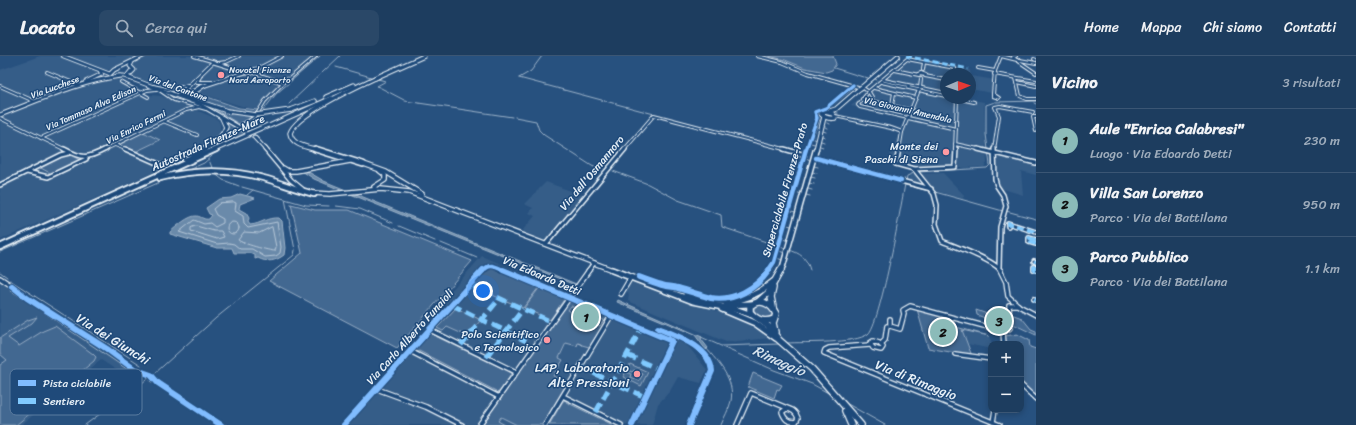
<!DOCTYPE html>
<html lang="it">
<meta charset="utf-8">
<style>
:root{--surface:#1d3d5f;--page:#2a4868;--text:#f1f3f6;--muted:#a0aebd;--line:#3b5674;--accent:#8bbbb9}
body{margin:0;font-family:Sriracha,sans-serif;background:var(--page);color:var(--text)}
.controls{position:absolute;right:12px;bottom:12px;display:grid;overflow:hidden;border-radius:8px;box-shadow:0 2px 6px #0003}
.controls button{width:36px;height:36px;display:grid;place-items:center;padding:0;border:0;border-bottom:1px solid var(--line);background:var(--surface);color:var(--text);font:20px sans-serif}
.compass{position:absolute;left:940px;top:12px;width:36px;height:36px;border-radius:50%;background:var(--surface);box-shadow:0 2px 6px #0003;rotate:88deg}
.you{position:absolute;left:483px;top:235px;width:14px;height:14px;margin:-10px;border:3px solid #fff;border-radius:50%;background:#1a73e8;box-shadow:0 0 0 6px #1a73e833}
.badge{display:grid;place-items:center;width:26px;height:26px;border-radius:50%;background:var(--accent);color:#111;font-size:13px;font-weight:700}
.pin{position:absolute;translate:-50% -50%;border:2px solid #fff;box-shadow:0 1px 4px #0006}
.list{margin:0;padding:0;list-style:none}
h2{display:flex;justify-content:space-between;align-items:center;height:52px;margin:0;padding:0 16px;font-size:17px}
h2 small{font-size:13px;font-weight:400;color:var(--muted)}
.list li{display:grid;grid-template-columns:26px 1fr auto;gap:12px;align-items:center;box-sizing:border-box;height:64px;padding:0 16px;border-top:1px solid var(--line)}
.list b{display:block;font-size:15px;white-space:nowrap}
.list p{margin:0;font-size:13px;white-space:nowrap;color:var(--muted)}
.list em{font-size:13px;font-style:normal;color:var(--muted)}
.icon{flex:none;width:22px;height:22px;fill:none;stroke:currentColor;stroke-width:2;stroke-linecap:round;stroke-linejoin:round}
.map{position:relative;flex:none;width:1036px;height:369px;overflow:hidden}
header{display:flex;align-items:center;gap:24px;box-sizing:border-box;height:56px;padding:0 20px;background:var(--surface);border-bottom:1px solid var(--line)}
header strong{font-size:19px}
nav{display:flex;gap:22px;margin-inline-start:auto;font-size:14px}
.search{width:280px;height:36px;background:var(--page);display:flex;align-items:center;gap:10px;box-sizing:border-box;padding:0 14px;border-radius:8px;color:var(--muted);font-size:15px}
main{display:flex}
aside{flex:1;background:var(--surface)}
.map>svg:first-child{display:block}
</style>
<header>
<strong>Locato</strong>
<div class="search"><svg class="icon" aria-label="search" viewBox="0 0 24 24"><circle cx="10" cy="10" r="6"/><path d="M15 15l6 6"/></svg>Cerca qui</div>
<nav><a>Home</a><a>Mappa</a><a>Chi siamo</a><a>Contatti</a></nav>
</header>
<main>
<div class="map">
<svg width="1036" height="369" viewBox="0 0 1036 369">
<rect width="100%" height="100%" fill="#27517f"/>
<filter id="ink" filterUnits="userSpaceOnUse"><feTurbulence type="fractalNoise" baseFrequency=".025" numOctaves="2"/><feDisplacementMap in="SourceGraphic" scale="8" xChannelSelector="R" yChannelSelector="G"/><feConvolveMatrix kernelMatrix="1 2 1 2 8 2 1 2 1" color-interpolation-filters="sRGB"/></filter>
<g filter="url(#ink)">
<g fill="#355d88">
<polygon points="40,0 139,0 86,24 90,27 119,23 148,39 161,40 213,61 218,64 220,68 220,77 212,86 195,97 114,134 0,184 0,14"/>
<polygon points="145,0 318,0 287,27 270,44 262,54 248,52 195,36 206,30 197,27 194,23 185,30 174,33 131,21 137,14 133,8"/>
<polygon points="906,1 970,14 971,20 995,24 992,37 970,33 970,18 946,18 946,42 962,42 984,46 987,107 984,111 916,114 887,107 905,62 851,50"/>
<polygon points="998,99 1036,109 1036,119 1021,115 1023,139 1000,132 998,128"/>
<polygon points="943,117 964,139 963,143 908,127 909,121 912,118"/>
<polygon points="546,126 584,140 547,183 544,184 522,175 535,160 529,157 533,152 524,148"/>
<polygon points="482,200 668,279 688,290 707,314 701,327 678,321 670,335 658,348 652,369 341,369 446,250 444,249 450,236"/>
<polygon points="633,224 738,263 772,282 726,286 628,245 629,238 626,235"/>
<polygon points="0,226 1,226 143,320 135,326 101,304 21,369 0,369"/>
<polygon points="962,274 989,280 992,288 991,293 968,288"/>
</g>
<g fill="#436891" stroke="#96acc4" fill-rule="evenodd">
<polygon points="769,0 833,0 836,8 832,14 826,16 805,12 785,4"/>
<path d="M243,17L253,19L242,18L211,28L196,37L239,52L258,54L256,58C236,56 211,53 194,41V38L203,30Z"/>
<polygon points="214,53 216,53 255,60 239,68"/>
<path d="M227,65L246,77L207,94C216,85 229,80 227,65Z"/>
<polygon points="143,76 160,84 135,96 119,89"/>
<polygon points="68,98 80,104 50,119 45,120 50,117 39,111"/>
<polygon points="291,148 315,154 349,154 472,205 397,292 269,225 302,197"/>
<polygon points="488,211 492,211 539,231 523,252 471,230"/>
<polygon points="540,231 565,242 550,264 524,252"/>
<path d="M569,245L607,260V262L589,291L582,289L581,288L578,287L577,290L566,287L559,302L563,304L553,320L567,327L542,369H517L501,361L498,365L505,369H482ZM571,250L604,264L600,270L571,259L573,257L568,254Z"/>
<path d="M756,249C764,248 768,250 772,256L771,260L768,262L758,260L754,254Z"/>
<polygon points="456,252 481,264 467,280 447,271 443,275 437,272"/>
<polygon points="917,253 953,263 956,271 989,280 962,274 972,300 928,292"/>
<polygon points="976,254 1004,264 1004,270 1009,272 1004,276 997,274 998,267 977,259"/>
<polygon points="1011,258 1022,262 1031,273 1036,275 1036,279 1011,267"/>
<polygon points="37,261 32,267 8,282 19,290 43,275 55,270 93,298 96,301 94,305 16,369 0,369 0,309 7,304 0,298 0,282 28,264"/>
<polygon points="432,277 433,279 510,316 511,319 499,336 495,337 496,335 419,295 417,296 415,294 416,292 428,278"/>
<polygon points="1017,278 1029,284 1030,291 1036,293 1036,342 1021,327 1021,288 1006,288 1005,280"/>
<polygon points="630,308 648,316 641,330 623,321 626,316 631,318 630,321 639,325 643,318 634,314 632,316 627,314"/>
<polygon points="753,317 782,329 779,334 777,333 774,342 748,331"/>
<polygon points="567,344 566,346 613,369 549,369 563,345"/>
</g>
<g fill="#6b8aaa" stroke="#9db3c9">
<polygon points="305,114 324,125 576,228 575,229 343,135 314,123 302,115"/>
<path d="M240,138L255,142L240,148L239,153L246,157L249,162L248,166L250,169C262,168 266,161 279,162L282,165L285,192L284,199C276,205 267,207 258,202L255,203V199L250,197H234L232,192H217L170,178V176C176,171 189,159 197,160C202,161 204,164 209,163L212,159L209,158L206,152L219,143L231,142Z"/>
<polygon points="618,244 702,281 701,283 708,292 706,294 695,279 617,246"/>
</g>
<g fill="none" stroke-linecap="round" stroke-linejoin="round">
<g stroke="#b6c8d9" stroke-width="1">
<polygon points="234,146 236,147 235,155 243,160 244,168 248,172 277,166 281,191 280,197 276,200 265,201 252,193 240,193 234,188 229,187 217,188 179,176 194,164 204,168 210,167 215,171 223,167 223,163 216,159 213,153 220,147"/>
<circle cx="233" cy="172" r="6"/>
<polygon points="196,170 214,175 221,175 224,181 217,183 191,175 191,172"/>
<path d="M272,171L276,191L275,195C269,195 241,187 238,184L244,176L259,177Z"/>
</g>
<g stroke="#9db3c9" stroke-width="1">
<polyline points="336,11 371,21"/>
<polyline points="834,12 863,21"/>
<polyline points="865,21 868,22"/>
<polyline points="519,22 654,58"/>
<polyline points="519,22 531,15 542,0"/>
<polyline points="377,23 386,25 377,30 380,31"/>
<polyline points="875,23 877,24"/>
<polyline points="381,32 404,44"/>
<polyline points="46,43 66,35"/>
<polyline points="405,45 512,61"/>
<polyline points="996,46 1036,45"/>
<polyline points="35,47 37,46"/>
<polyline points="1034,47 1036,48"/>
<polyline points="289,48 340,0"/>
<polyline points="823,54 829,52 854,32 857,33"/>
<polyline points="262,56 276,38 320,0"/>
<polyline points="836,56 838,56"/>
<polyline points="835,58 838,58"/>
<polyline points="515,61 536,65 539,74 544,79 592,110 601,114"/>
<polyline points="830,64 832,65"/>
<polyline points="827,67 830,68"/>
<polyline points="825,71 828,72"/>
<polyline points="823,75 826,76"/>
<polyline points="822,80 825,81"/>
<polyline points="812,82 817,84"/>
<polyline points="821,85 824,86"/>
<polyline points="810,87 815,88"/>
<polyline points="820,90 823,91"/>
<polyline points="809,92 814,93"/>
<polyline points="807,96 820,63 817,57"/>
<polyline points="806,102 810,104"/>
<polyline points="209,104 213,114"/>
<polyline points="815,105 820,106"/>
<polyline points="814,110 818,111"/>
<polyline points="186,115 204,107 212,100"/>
<polyline points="613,115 648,128 678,144 721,159 722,171 778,190"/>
<polyline points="812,116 817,117"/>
<polyline points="918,116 987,112 990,109 986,78 986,49 995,46"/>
<polyline points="214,117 223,124 239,130"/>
<polyline points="811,121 815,122"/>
<polyline points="906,125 907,120 914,117"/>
<polyline points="809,127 814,128"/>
<polyline points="905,129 929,135"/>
<polyline points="242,131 306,149 329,150"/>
<polyline points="808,133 812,134"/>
<polyline points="796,136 801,138"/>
<polyline points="935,136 1003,155"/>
<polyline points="247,139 253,134"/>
<polyline points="806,139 810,140"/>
<polyline points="336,150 360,153 393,167"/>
<polyline points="791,155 796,156"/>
<polyline points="1006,155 1036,163"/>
<polyline points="787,169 792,170"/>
<polyline points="399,170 435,185"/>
<polyline points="783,183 788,185"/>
<polyline points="441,187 477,202"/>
<polyline points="781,188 806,102"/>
<polyline points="780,191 786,193"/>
<path d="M789,194C800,197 807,202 810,214"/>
<polyline points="779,195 785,197"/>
<polyline points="0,196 167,123"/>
<polyline points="777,202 782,204"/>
<polyline points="0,216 7,221"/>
<polyline points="10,224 141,309"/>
<polyline points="679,233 699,240"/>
<polyline points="10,234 37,252"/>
<path d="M716,243C740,241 765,233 775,209C777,203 778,197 780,191"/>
<polyline points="37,252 137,320"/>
<polyline points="701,281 721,290 779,288"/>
<path d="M787,287C805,286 855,288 868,278C880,269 901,150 905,128"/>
<polyline points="722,291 774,314 812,328 830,338"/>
<path d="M706,292C719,307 735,324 731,345C729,354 724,361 721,369"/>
<polyline points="153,319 216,262 294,199 295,194 285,143"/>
<polyline points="156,322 226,369"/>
<polyline points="150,325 218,369"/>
<polyline points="844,346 885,369"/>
<polyline points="85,369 150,321"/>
</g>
<polyline stroke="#446991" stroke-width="3" stroke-dasharray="3 1.5" stroke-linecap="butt" points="249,75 256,80"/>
<g stroke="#e8f1f8" stroke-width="4">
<g id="minor-far2">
<polyline points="194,0 215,6"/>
<polyline points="757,0 782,6 808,17 858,31"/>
<polyline points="1015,3 1013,1 1016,0"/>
<polyline points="1034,3 1036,4"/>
<polyline points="1020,4 1036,7"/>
<polyline points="219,7 226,6 239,0"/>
<polyline points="978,12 995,15"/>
<polyline points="895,14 919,19"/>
<polyline points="923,14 924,6"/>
<polyline points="249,15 283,27 265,45 257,58"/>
<polyline points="249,15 259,12 282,0"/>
<polyline points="47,16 78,29"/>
<polygon points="921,17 926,19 918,18"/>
<polyline points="955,18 955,12 907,3 869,35 858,49 860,51 956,73"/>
<polyline points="994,18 1036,25"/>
<polyline points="201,19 197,26 212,26"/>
<polyline points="925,20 946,24"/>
<polyline points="1016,22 1020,40 1027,43 1036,43"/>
<polyline points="280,24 289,23 316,0"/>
<polyline points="884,24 946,37"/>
<polyline points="121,26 148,41"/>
<polyline points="881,26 946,40"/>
<polyline points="1017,26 1036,30"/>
<polyline points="0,30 34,45"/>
<polyline points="153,30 172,34 188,29"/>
<polyline points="863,32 869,36 872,41"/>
<polyline points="874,32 916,42"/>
<polyline points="920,32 921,23"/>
<polyline points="158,33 174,44 206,53"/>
<polygon points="993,38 999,42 993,40"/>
<polyline points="993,38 995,15 1001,0 1017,4 1036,17"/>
<polyline points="956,42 974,46"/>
<polyline points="862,43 910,54"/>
<polyline points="892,49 894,37"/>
<polyline points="835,60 891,72 902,76"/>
<polyline points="1036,61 1033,61 1036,75"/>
<polyline points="0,62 66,94"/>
<polyline points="163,65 197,79"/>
<polyline points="241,70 256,60"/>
<polyline points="41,82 147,34 156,33"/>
<polyline points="955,88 983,94"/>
<polyline points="115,89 128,94"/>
<polyline points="104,94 186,54 199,51"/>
<polyline points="624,94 654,59 788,94"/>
<polyline points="899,94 902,76 919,34"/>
<polyline points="955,94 957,42"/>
<polyline points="994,94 999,60 995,51 1000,50 1033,56"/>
</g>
</g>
<g stroke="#e8f1f8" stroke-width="6">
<g id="minor-far1">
<path d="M64,93C83,103 87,103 106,93"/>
<polyline points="125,93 159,108"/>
<polyline points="784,93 805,99"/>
<polyline points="899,93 896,108 914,113 955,111 956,93"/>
<polyline points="978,93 1036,107"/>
<polyline points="994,93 995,123 997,130 1003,139 1006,150 1000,171 999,211"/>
<polyline points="816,102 931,133"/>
<path d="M914,113L934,138L937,149L936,168L942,185C954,190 996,205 1001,215"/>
<polyline points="27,116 48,121 86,103"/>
<polyline points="0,129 61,99 69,97"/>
<polyline points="1008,170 1008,167 1036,176"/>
<polyline points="1036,184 1029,182 1029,186 1036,188"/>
<polyline points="546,188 625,93"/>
<polyline points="1034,205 1036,206"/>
<polyline points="1036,211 1034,211 1034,214 1036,214"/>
<path d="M483,215C490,206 496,211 505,215"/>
<polyline points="588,215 594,207"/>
</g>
</g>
<g stroke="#e8f1f8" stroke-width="6">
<g id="minor">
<polyline points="503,214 672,285 632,369"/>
<polyline points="1000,214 1006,226 1008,240 1019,250 1036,259"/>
<polyline points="1034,214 1036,214"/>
<polyline points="0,222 12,230"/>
<polyline points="621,238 631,221"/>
<polyline points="1034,243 1036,244"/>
<polyline points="890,263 890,270 900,273 904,258 903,254 910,250 984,270 1003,277"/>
<polyline points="430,274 516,316"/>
<polygon points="873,285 879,287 883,291 881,294 873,292 870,287"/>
<polyline points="881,288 885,284 887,270"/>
<polyline points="1004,288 1003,277 1010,272 1009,249 1018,249"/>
<polyline points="870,289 829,292 825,294 824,297 1000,369"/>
<polyline points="410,295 499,341"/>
<polyline points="955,298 991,303"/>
<polyline points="1021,329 1036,343"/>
<polyline points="377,333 426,351 462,369"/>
<polyline points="563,340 621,369"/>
<path d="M786,353C792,353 796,356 798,362L796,366C788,366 785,364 782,356Z"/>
<polyline points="993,366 995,354"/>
<polyline points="344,369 483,214"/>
<polyline points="479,369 589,214"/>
<polyline points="545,369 611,260"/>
<polyline points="737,369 751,337 792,354"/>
</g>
</g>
<g stroke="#e8f1f8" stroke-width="4.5">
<g id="tertiary">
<polyline points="63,0 110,18"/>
<polyline points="85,26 102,18 100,15"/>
<polyline points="180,39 189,38 200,31 249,15"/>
<polyline points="178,40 213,6 242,15"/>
</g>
</g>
<g stroke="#e8f1f8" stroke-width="5">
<g id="secondary-far2">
<polyline points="110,18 114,14 143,0"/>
<polyline points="130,18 134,14 130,10 132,6"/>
<polyline points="117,20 124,20 199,48 247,76"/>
<polyline points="129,22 127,20 131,15"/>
<path d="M0,59C40,44 78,26 120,20"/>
<polyline points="254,81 266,94"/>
</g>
</g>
<g stroke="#e8f1f8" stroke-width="6">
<g id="secondary-far1">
<polyline points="265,93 291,124 302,133"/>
<polyline points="361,107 386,116 422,138"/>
<polyline points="283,112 288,115 296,115 350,105"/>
<polyline points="374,131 385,124 385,119 380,115"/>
<polyline points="312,137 330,138 381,133 409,136 615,215"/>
</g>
</g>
<g stroke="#e8f1f8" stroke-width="8">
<g id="secondary">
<polyline points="612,214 693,245 738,254 752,259"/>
<path d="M686,239C721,249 744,250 773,226"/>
<polyline points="726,249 751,248"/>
<polyline points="722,253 755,267 776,282"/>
</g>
</g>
<g stroke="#e8f1f8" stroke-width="5.5">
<g id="primary-far2">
<polyline points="862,31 898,0"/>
<path d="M825,56L833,58L835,62C829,63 825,62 821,58Z"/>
<polyline points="827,56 836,53 859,33"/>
<polyline points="816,94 824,61"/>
</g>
</g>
<g stroke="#e8f1f8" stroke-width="7">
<polyline id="primary-far1" points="780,215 783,210 816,93"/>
</g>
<g stroke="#e8f1f8" stroke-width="8">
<g id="primary">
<polyline points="773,232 771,241 773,251"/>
<polyline points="758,246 768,237 781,214"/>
<path d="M774,263C764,267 757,264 750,256V250C760,242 771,247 776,258L773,267L775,276"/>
<polyline points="760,264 768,270 779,284 812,313 861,369"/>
<polyline points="845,355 851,369"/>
</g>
</g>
<g stroke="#e8f1f8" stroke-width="5.5">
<g id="motorway-far1">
<polyline points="375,22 424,0"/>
<polyline points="180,39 227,55 256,59"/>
<polyline points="326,41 354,29"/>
<polyline points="196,43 193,41 193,37 204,29"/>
<polyline points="291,54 315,45"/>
<polyline points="267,71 332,42"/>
<path d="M204,94C214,88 222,82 226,71L222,62"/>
<polyline points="214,94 248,79"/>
<path d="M318,94C308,91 292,90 290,77C296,58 358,30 377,21"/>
</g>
</g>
<g stroke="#e8f1f8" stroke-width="8">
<g id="motorway">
<polyline points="315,93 363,108"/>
<polyline points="185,104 206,93"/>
<path d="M160,122C195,113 232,113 267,123C283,128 298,134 314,138"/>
<polyline points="0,191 216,93"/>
</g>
</g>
<use href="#minor-far2" stroke="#1f4a7a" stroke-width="2"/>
<use href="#minor-far1" stroke="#1f4a7a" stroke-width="3"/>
<use href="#minor" stroke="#1f4a7a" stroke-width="3.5"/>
<use href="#tertiary" stroke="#1f4a7a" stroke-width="2.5"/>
<use href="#secondary-far2" stroke="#1f4a7a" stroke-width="3"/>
<use href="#secondary-far1" stroke="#1f4a7a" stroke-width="3.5"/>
<use href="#secondary" stroke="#1f4a7a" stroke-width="5"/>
<use href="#primary-far2" stroke="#1f4a7a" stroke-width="3.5"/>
<use href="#primary-far1" stroke="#1f4a7a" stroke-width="4"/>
<use href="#primary" stroke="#1f4a7a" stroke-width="5.5"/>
<use href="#motorway-far1" stroke="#1f4a7a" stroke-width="3.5"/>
<use href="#motorway" stroke="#1f4a7a" stroke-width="4.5"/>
<g stroke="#e8f1f8" stroke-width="5.5" stroke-linecap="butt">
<polyline id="primary-bridge" points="859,33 862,31"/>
</g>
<g stroke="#e8f1f8" stroke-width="5.5" stroke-linecap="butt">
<g id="motorway-bridge">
<polyline points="256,59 291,54"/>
<polyline points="247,78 268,69"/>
</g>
</g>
<use href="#primary-bridge" stroke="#1f4a7a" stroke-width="3.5"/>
<use href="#motorway-bridge" stroke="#1f4a7a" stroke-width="3.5"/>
<polyline stroke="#80caff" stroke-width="3" stroke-dasharray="6 3" stroke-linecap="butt" points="906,0 968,13"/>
<g stroke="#80caff" stroke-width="3.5" stroke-dasharray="8 3.5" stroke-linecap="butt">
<polyline points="1008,170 1008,167 1036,176"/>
<polyline points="1036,184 1029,182 1029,186 1036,188"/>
<polyline points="1034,205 1036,206"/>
<polyline points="1036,211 1034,211 1034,214 1036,214"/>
</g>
<g stroke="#80caff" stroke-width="5" stroke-dasharray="10 5" stroke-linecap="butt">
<polyline points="1034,214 1036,214"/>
<polyline points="470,229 552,266"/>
<polyline points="1034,243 1036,244"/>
<polyline points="452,249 526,285"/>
<polyline points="461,289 499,243"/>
<polyline points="627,299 658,313"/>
<polyline points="486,301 523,253"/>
<polyline points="580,311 645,341"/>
<polyline points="596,356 641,273"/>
</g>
<g stroke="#1f4a7a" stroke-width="5.5">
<polyline id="cycleway-far2" points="806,94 817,62 815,56 826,52 853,29"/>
</g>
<g stroke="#1f4a7a" stroke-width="7">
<g id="cycleway-far1">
<polyline points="816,102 901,125"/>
<path d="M483,215C490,206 496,211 505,215"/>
<polyline points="768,215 774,206 806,93"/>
</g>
</g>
<g stroke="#1f4a7a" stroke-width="8">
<g id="cycleway">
<polyline points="503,214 672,285 632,369"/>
<path d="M639,221C647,224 655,227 662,229C667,231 673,230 678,232C689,235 700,239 711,242C734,246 757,232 769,214"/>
<polyline points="12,230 27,242 107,293 134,313 151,319 158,327 221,369"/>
<path d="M658,272C677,280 710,291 712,315L689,369"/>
<polyline points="344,369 483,214"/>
</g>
</g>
<use href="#cycleway-far2" stroke="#80bcff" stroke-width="3.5"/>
<use href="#cycleway-far1" stroke="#80bcff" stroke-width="4.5"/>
<use href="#cycleway" stroke="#80bcff" stroke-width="6"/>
</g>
</g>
<g fill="#ff9aa2" stroke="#1f4a7a" stroke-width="1.5">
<circle cx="221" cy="19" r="4"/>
<circle cx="946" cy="96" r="4"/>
<circle cx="547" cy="284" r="4"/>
<circle cx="637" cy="318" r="4"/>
</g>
<g text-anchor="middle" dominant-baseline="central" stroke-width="3" stroke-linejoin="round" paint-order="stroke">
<g font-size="9" fill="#e8f1f8" stroke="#1f4a7a" text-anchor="start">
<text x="229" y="14">Novotel Firenze<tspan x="229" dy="10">Nord Aeroporto</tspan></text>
</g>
<g font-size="9" fill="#e8f1f8" stroke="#1f4a7a">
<text transform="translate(55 31) rotate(-20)">Via Lucchese</text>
<text transform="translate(178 32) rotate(20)">Via del Cantone</text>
<text transform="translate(91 52) rotate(-24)">Via Tommaso Alva Edison</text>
<text transform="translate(908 54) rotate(13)">Via Giovanni Amendola</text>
<text transform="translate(136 71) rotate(-26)">Via Enrico Fermi</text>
</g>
<g font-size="11" fill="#e8f1f8" stroke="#1f4a7a">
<text transform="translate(208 87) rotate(-24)">Autostrada Firenze-Mare</text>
<text transform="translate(592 117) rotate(-50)">Via dell'Osmannoro</text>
<text transform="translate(785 134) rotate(-74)">Superciclabile Firenze-Prato</text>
<text transform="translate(542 220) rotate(23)">Via Edoardo Detti</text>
<text transform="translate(410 281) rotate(-48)">Via Carlo Alberto Funaioli</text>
</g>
<g font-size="11" fill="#e8f1f8" stroke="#1f4a7a" text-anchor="end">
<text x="938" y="90">Monte dei<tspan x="938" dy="13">Paschi di Siena</tspan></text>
<text x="539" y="278">Polo Scientifico<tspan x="539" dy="13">e Tecnologico</tspan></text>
</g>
<g font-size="13" fill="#e8f1f8" stroke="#1f4a7a">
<text transform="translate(113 283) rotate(32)">Via dei Giunchi</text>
<text transform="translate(916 324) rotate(22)">Via di Rimaggio</text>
</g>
<g font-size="13" fill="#e8f1f8" stroke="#1f4a7a" text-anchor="end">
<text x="629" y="311">LAP, Laboratorio<tspan x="629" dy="15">Alte Pressioni</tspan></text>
</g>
<g font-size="14" font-style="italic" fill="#d5e2ec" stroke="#1f4a7a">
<text transform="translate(779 305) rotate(24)">Rimaggio</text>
</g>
</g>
<rect x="10" y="313" width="132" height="46" rx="6" fill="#1f4a7a" stroke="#5b7ca0" stroke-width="1"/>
<rect x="18" y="324" width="18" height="6" fill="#80bcff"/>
<rect x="18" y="342" width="18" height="6" fill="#80caff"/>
<g font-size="11" fill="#e8f1f8">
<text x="43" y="331">Pista ciclabile</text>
<text x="43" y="349">Sentiero</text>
</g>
</svg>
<div class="controls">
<button>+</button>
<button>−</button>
</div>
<svg class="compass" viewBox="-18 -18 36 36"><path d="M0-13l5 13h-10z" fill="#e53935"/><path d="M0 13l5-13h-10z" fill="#a0aebd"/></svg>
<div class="you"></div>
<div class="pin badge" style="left:586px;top:261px">1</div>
<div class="pin badge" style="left:943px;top:276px">2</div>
<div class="pin badge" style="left:999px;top:265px">3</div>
</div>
<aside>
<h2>Vicino<small>3 risultati</small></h2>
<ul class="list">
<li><span class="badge">1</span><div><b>Aule &quot;Enrica Calabresi&quot;</b><p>Luogo · Via Edoardo Detti</p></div><em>230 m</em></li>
<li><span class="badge">2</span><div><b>Villa San Lorenzo</b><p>Parco · Via dei Battilana</p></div><em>950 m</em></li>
<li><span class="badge">3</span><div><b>Parco Pubblico</b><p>Parco · Via dei Battilana</p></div><em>1.1 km</em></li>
</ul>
</aside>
</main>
